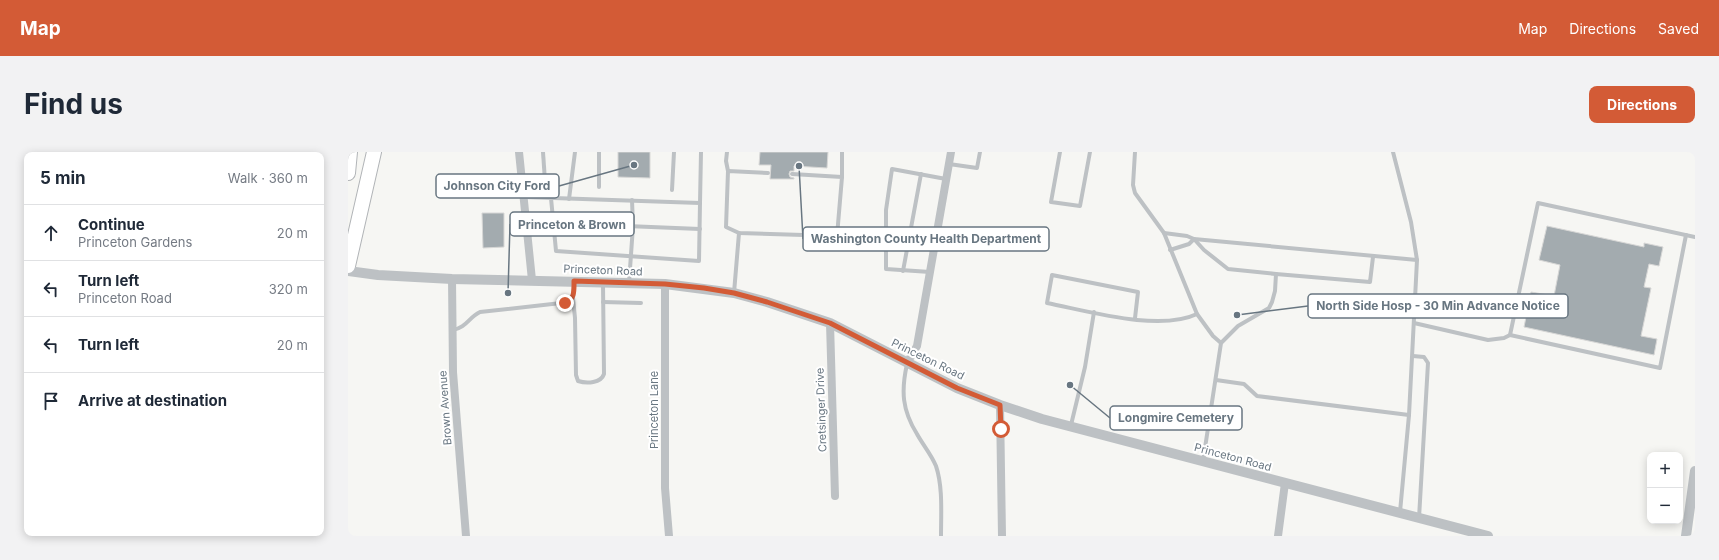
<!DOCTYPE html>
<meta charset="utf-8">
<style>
:root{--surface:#fff;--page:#f2f2f3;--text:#1f2937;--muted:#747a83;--line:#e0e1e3;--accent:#d35b36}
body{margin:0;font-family:Inter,sans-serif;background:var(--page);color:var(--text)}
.controls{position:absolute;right:12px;bottom:12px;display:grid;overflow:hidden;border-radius:8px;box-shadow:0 2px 10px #0003}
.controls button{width:36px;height:36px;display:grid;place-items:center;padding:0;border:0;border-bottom:1px solid var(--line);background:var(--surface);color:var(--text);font:20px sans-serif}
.stop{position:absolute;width:12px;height:12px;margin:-9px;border:3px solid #d35b36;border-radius:50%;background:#fff}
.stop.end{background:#d35b36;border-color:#fff;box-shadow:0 1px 4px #0008}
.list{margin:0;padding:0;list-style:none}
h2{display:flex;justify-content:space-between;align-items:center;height:52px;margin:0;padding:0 16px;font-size:17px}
h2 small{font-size:13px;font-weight:400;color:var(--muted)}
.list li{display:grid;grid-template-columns:26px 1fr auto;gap:12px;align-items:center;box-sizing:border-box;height:56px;padding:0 16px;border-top:1px solid var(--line)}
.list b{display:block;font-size:15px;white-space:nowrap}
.list p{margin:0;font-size:13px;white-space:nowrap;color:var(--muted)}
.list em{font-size:13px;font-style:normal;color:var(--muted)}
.icon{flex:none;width:22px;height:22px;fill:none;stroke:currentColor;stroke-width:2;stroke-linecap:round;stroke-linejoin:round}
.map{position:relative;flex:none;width:1347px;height:384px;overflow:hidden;border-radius:8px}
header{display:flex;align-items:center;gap:24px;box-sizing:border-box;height:56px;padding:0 20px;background:var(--accent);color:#fff}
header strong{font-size:19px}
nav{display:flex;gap:22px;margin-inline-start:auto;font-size:14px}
.intro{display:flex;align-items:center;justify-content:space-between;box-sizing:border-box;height:96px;padding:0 24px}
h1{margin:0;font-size:28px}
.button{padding:10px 18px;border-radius:8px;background:var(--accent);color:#fff;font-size:14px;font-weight:700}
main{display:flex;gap:24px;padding:0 24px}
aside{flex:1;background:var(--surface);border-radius:8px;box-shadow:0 2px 10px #0003}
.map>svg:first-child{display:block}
</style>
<header>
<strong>Map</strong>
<nav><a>Map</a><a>Directions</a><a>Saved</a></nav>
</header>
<div class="intro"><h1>Find us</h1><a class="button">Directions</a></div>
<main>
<aside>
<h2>5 min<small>Walk · 360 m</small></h2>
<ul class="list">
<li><svg class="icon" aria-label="ahead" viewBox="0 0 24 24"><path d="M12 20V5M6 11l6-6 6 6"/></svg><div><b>Continue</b><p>Princeton Gardens</p></div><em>20 m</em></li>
<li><svg class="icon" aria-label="left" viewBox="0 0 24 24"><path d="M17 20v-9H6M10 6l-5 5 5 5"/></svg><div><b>Turn left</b><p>Princeton Road</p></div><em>320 m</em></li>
<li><svg class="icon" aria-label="left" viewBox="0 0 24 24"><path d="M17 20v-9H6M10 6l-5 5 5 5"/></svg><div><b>Turn left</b></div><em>20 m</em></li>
<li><svg class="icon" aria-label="arrive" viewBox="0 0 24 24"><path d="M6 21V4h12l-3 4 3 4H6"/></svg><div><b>Arrive at destination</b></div></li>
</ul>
</aside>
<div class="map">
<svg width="1347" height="384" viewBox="0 0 1347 384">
<rect width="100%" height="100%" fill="#f6f6f3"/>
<g fill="#a3abaf" stroke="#d7d7d6">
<polygon points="270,0 302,0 302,26 270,25"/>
<polygon points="412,0 480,0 479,16 446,14 446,19 442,19 441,22 442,25 446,26 446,27 422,27 423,13 411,13"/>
<polygon points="134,61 156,61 156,95 135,96"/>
<polygon points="1199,74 1296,95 1296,91 1315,95 1311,114 1301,112 1296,135 1303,136 1293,184 1309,187 1306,203 1176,175 1183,140 1206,144 1212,113 1191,108"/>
</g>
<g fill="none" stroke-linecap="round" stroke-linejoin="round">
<g stroke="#b1b4b7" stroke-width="16">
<g id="motorway">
<polyline points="0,21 2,0"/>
<polyline points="0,114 26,0"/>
</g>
</g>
<g stroke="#bdc1c4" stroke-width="4">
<polyline points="195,0 197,29"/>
<polyline points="379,0 378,9 380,19"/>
<polyline points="712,0 703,50 732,54 742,0"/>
<polyline points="787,0 785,33 787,41 816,81 849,162 865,184 873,191"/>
<polyline points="1045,0 1063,70 1069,108 1061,263 1052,360"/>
<polyline points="601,12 629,16 632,0"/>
<polyline points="420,21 380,19 378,75 391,81 489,84 494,25 444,22"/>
<polyline points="494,25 494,0"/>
<polyline points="251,35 251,0"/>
<polyline points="324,38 326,0"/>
<path d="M176,45C235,47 293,49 352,51L351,109L208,99L203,46"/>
<polyline points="221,47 227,0"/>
<polyline points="352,51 353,0"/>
<polyline points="205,71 352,77"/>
<polyline points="816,81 839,84 846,87 856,98 880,117 928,122"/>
<polyline points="822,98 841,92 846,87 1069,108"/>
<polyline points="555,119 573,22"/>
<polyline points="582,120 538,117 538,58 544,17 598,27"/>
<polyline points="281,131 285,74 284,48"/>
<polyline points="386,141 391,81"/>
<path d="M225,146L227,166L228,223L230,229C239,232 253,231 256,222L255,132"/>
<polyline points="255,150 293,151"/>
<path d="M787,166L790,140L704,123L699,151C740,159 811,180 849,162"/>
<polyline points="1066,171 1140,188 1156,186 1162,183 1190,51 1347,85"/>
<path d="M105,178C119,175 120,166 132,160L222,150L225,146L226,130"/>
<polyline points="1162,183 1312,216 1338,83"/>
<polyline points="1065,204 1076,205 1080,211 1071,366"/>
<path d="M559,212C553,239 554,258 569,282C575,293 583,302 588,314C595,335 593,361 593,384"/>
<polyline points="868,228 896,232 909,244 1061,263"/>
<polyline points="723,273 737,215 746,160"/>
<polyline points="855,309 873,191 890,174 921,156 924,150 927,139 928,122 1022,130 1025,105"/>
</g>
<g stroke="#bdc1c4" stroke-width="8">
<polyline points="171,0 184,128"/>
<polyline points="104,127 105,220 118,384"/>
<polyline points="317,132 317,336 321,384"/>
<polyline points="482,171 487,344"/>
<polyline points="559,211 569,194 603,0"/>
<polyline points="652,253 654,384"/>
<polyline points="930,384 937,331"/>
</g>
<g stroke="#bdc1c4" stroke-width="10">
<polyline points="0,119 30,123 104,127 317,132 386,141 419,150 482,171 609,236 652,253 694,267 1140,384"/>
<polyline points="1338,384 1347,319"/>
</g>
<use href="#motorway" stroke="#fff" stroke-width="14"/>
</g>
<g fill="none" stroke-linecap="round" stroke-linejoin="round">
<path stroke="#d35b36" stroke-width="5" d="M217,151C227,148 226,138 226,129L317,132L356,136L386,141L419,150L482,171L609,236L652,253L653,277"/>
</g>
<g text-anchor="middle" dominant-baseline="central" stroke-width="4" stroke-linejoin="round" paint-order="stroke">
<g font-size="11" fill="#687681" stroke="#fff">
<text transform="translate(255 118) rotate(2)">Princeton Road</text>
<text transform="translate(580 207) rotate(26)">Princeton Road</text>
<text transform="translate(97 256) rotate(-94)">Brown Avenue</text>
<text transform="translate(306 258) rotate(-90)">Princeton Lane</text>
<text transform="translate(473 258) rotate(-92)">Cretsinger Drive</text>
<text transform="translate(885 305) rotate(15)">Princeton Road</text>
</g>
</g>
<path fill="none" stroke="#687681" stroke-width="1.5" d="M286 13L211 34M160 141L162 72M451 14L455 87M889 163L960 154M722 233L762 266"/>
<g fill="#687681" stroke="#fff" stroke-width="1.5">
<circle cx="286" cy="13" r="4"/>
<circle cx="160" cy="141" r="4"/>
<circle cx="451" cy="14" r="4"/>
<circle cx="889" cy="163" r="4"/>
<circle cx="722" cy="233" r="4"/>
</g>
<g fill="#fff" stroke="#687681" stroke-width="1.5">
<rect x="88" y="22" width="123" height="24" rx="4"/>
<rect x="162" y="60" width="124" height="24" rx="4"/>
<rect x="455" y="75" width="246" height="24" rx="4"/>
<rect x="960" y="142" width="260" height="24" rx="4"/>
<rect x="762" y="254" width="132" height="24" rx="4"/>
</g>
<g font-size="12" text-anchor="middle" font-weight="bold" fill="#687681">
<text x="149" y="38">Johnson City Ford</text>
<text x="224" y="77">Princeton &amp; Brown</text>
<text x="578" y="91">Washington County Health Department</text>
<text x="1090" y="158">North Side Hosp - 30 Min Advance Notice</text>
<text x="828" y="270">Longmire Cemetery</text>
</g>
</svg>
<div class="controls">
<button>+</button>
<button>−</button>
</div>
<div class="stop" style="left:653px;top:277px"></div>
<div class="stop end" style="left:217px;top:151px"></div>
</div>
</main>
